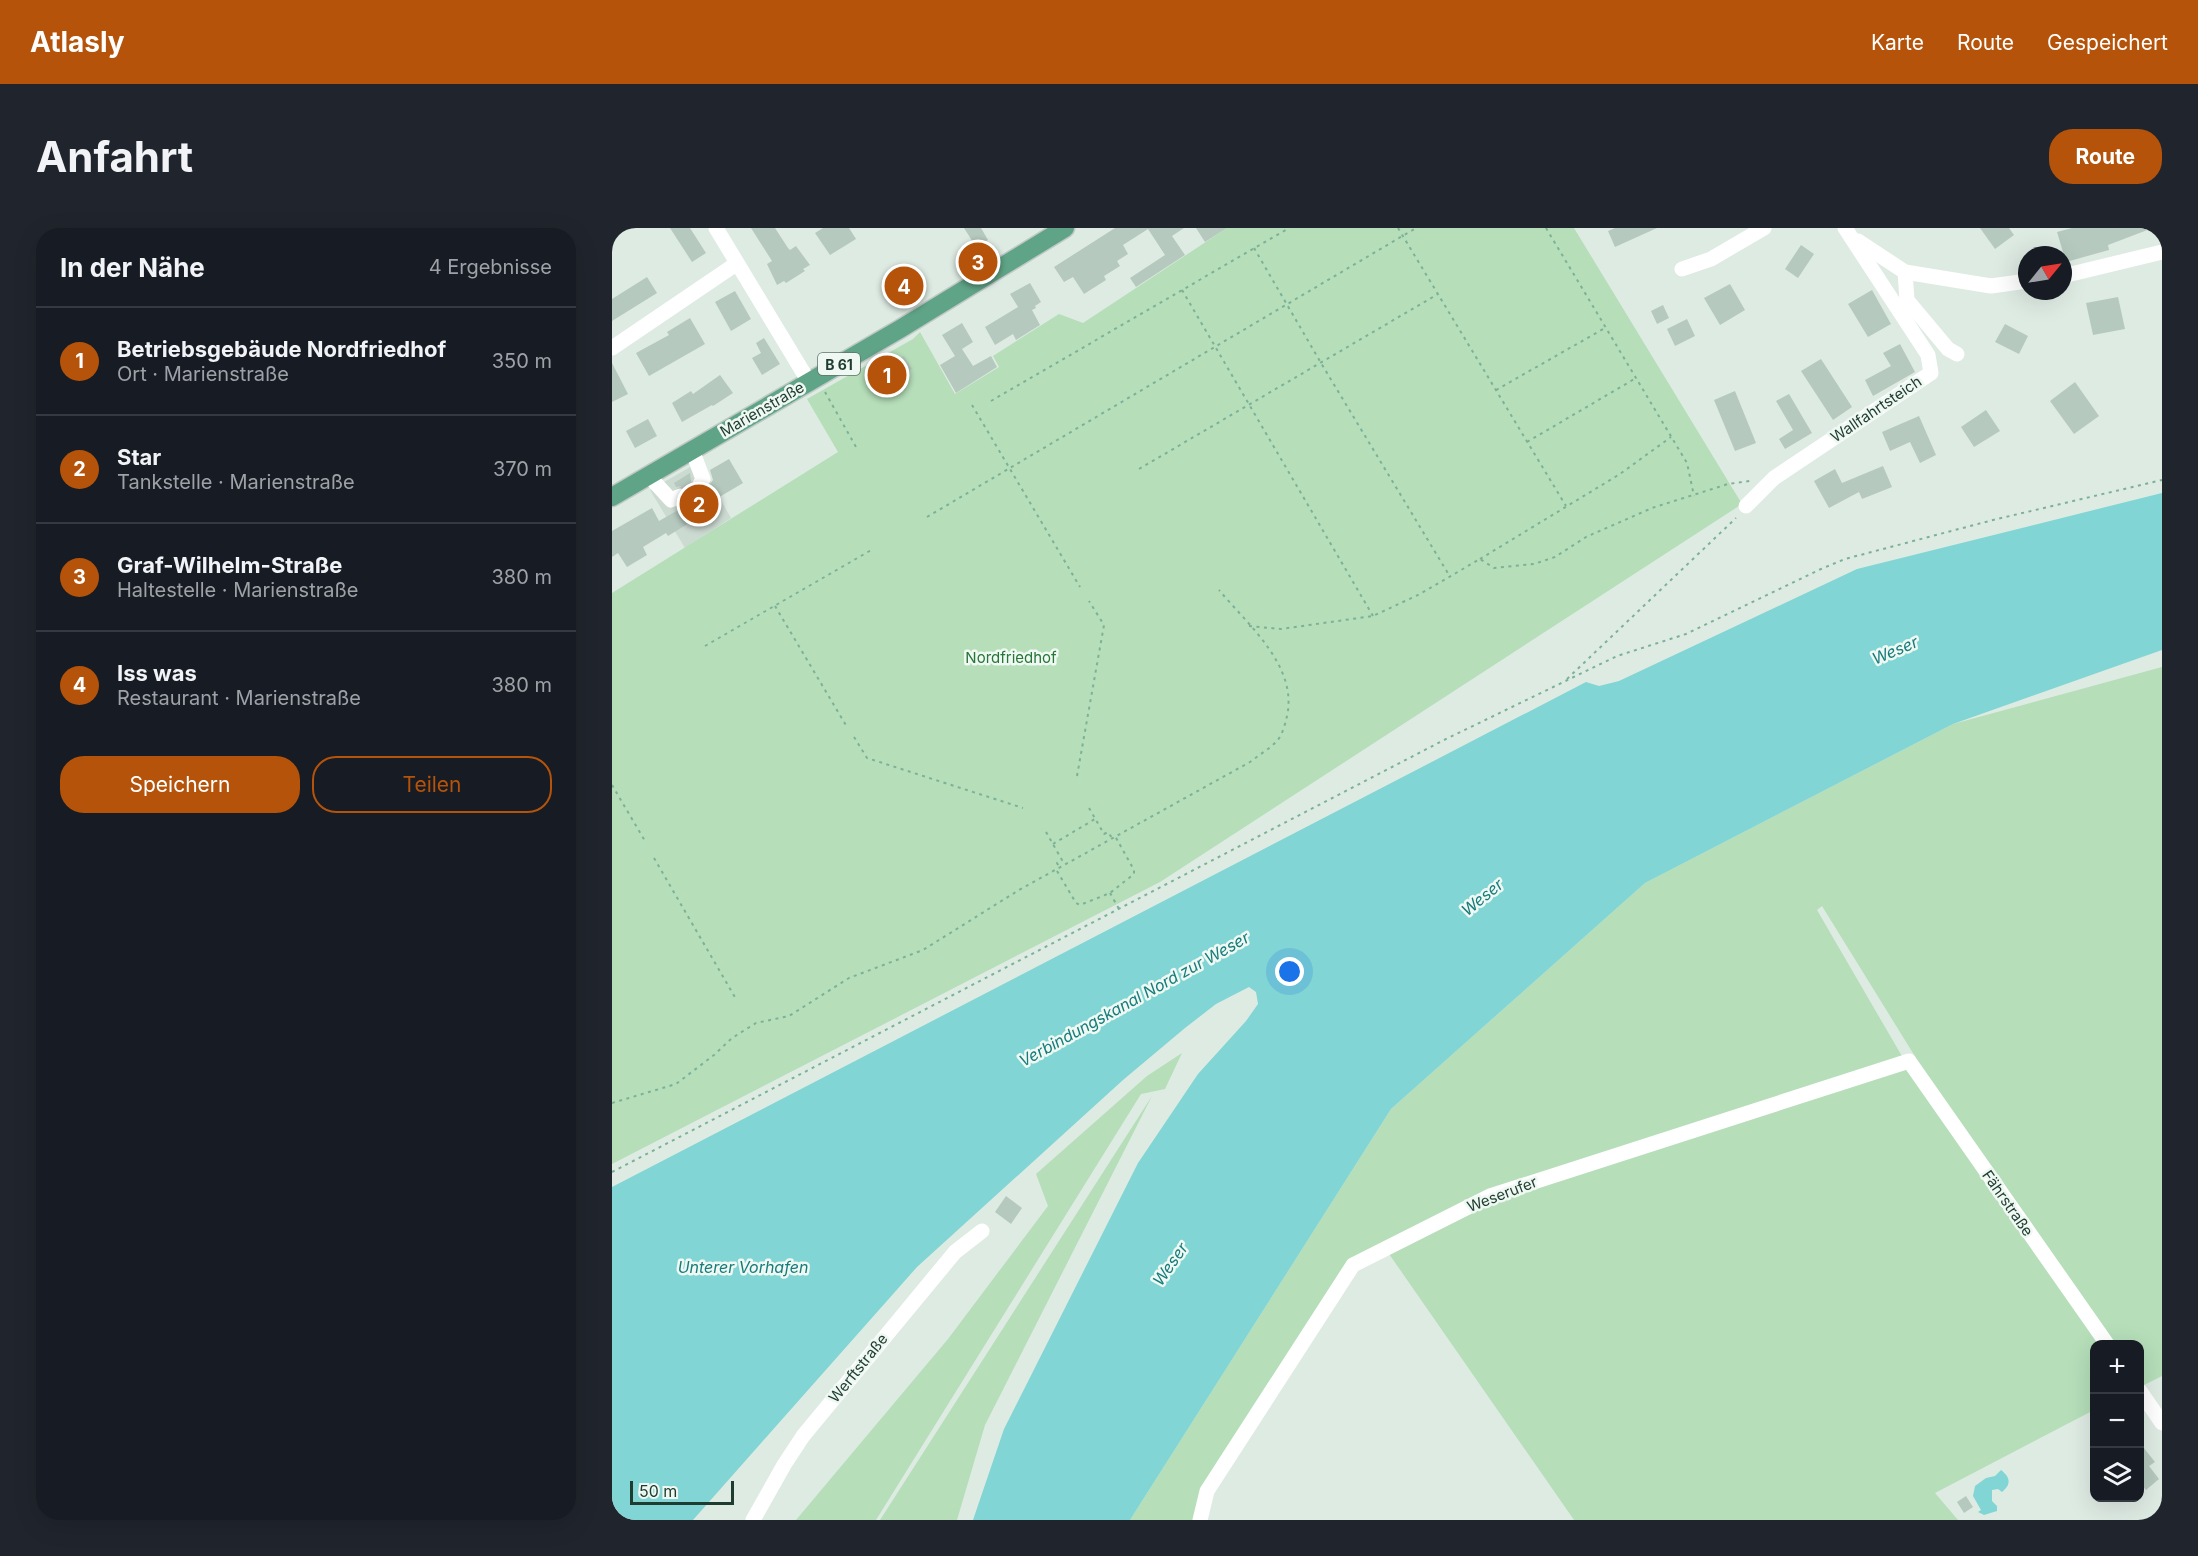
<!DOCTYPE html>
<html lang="de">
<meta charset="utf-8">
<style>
:root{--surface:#171b24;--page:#20242c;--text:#f1f3f6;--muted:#9ea1a6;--line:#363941;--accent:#b45309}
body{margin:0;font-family:Inter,sans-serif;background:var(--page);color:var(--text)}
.controls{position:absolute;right:18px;bottom:18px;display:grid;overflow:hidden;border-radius:12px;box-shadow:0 6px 24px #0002}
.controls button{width:54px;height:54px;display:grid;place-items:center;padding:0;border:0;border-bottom:2px solid var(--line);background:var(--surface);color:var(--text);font:30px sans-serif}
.compass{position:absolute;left:1406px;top:18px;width:54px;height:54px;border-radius:50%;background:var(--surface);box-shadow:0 6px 24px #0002;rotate:60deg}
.scale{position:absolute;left:18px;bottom:15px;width:104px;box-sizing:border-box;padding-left:6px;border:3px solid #1e3c2f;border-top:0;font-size:16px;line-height:21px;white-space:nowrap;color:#1e3c2f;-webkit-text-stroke:4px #eff8f2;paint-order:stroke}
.you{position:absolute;left:678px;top:744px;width:21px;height:21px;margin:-15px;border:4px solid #fff;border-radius:50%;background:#1a73e8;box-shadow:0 0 0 9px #1a73e833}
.badge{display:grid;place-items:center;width:39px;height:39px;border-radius:50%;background:var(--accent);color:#fff;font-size:20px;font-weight:700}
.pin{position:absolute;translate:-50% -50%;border:3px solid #fff;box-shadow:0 2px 6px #0006}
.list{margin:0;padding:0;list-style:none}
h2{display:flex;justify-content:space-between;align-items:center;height:78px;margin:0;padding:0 24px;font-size:26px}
h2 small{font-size:20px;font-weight:400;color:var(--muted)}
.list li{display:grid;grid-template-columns:39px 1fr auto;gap:18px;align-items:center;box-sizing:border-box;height:108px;padding:0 24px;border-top:2px solid var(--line)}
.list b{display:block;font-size:22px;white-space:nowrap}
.list p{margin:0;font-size:20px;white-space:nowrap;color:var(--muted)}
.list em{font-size:20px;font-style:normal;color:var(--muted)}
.actions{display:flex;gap:12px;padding:18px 24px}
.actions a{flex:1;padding:14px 0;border:2px solid var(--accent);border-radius:24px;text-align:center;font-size:21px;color:var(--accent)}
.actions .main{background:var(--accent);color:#fff}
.icon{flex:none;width:33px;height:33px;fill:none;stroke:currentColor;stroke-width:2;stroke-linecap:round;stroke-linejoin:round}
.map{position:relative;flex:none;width:1550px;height:1292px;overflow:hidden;border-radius:24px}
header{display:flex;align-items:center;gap:36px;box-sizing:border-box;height:84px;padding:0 30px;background:var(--accent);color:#fff}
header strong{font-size:28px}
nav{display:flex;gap:33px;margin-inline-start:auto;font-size:21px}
.intro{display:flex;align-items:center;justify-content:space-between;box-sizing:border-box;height:144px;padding:0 36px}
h1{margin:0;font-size:42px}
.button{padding:15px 27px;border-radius:24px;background:var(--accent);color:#fff;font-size:21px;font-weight:700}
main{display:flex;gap:36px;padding:0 36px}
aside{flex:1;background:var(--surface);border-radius:24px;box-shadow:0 6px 24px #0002}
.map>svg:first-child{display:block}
</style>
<header>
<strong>Atlasly</strong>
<nav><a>Karte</a><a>Route</a><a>Gespeichert</a></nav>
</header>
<div class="intro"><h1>Anfahrt</h1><a class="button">Route</a></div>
<main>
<aside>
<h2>In der Nähe<small>4 Ergebnisse</small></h2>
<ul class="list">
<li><span class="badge">1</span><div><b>Betriebsgebäude Nordfriedhof</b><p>Ort · Marienstraße</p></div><em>350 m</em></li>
<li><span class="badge">2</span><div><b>Star</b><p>Tankstelle · Marienstraße</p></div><em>370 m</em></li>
<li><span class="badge">3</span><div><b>Graf-Wilhelm-Straße</b><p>Haltestelle · Marienstraße</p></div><em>380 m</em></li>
<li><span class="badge">4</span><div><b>Iss was</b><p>Restaurant · Marienstraße</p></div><em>380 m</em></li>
</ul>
<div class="actions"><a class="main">Speichern</a><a>Teilen</a></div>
</aside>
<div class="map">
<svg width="1550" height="1292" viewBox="0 0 1550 1292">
<rect width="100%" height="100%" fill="#deebe3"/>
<polygon fill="#ccdbd2" points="87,234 119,290 73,320 38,262"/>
<g fill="#b5deb9">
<polygon points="615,0 962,0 1130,276 548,654 0,936 0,365 226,224 195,171 301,111 308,104 343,166 387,139 381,128 447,86 471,95"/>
<polygon points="1550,439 1550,1148 1528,1159 1528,1116 1482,1116 1482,1182 1323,1265 1346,1292 962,1292 775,1023 881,972 1304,830 1210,678 1205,682 1291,830 874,963 738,1032 584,1292 518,1292 779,881 1033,655 1341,496"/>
<polygon points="570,825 553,861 529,866 264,1292 184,1292 336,1111 436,978 424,946 535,848"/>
<polygon points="540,868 373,1197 345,1292 268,1292"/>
</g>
<g fill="#81d5d4">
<polygon points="1550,265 1550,422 1341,496 1033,655 779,881 518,1292 361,1292 392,1201 526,935 586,846 634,793 646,776 644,764 637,759 604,776 573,800 511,852 305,1039 81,1292 0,1292 0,959 974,454 987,458 1007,453 1245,341"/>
<path d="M1389,1242C1398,1249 1400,1256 1390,1264L1386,1261L1380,1262V1273L1385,1278V1283L1372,1287L1366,1284L1369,1282L1361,1268L1363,1258L1374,1250L1383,1248Z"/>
</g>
<g fill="#b6c9be">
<polygon points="58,0 78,0 94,25 80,34"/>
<polygon points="139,0 163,0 176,20 178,22 184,18 198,37 191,41 193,43 174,55 172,53 165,57 155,36 160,33"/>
<polygon points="211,0 237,0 244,11 218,27 203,5"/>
<polygon points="352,0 369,0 376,12 364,19"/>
<polygon points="503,0 572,0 560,8 573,27 524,59 518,50 553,27 536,1 511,17 516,26 505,33 508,38 492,48 494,52 472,66 461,49 452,54 442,39"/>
<polygon points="584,0 615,0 593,14"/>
<polygon points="1003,0 1045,0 1003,19 996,3"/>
<polygon points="1368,0 1397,0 1402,7 1383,21"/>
<polygon points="1460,0 1538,0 1538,1 1496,17 1497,22 1454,34 1445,4"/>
<polygon points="1189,17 1202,26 1186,50 1173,41"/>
<polygon points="35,49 45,65 0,93 0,71"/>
<polygon points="418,55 429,74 423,78 424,80 420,82 428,97 404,112 401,106 383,117 373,99 406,79 398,66"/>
<polygon points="1118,56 1133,82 1108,97 1092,70"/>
<polygon points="1260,62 1279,96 1256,109 1236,76"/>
<polygon points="123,63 139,91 119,103 103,74"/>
<polygon points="1506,69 1513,101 1481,107 1474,75"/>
<polygon points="1051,77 1057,90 1045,96 1039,83"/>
<polygon points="78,90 93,116 37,148 24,125 57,107 55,104"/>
<polygon points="1075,91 1083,108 1063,118 1055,101"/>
<polygon points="350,95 361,114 350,121 361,138 379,128 385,139 344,165 328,137 343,128 330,107"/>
<polygon points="1393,96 1416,108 1407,126 1383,114"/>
<polygon points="152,110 168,136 150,147 140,130 149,125 144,115"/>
<polygon points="1288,116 1303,144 1261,168 1253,152 1279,138 1271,125"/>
<polygon points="292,128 300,141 288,148 290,152 268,165 258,149"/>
<polygon points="1209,131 1240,179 1221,192 1189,143"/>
<polygon points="0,135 16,166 0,174"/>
<polygon points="108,147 121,165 101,178 100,177 70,194 60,175 79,163 81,166"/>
<polygon points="1463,154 1487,188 1462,206 1438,173"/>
<polygon points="1123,163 1144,215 1123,223 1102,172"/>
<polygon points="1177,166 1200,205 1173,221 1167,211 1181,202 1164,173"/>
<polygon points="1374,182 1388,203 1362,219 1349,199"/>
<polygon points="1307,188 1324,227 1308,235 1298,214 1278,223 1270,204"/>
<polygon points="36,191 45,208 23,220 14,203"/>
<polygon points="117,231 131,255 99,274 101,278 76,293 77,295 56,308 54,305 31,319 35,327 15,339 6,325 0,329 0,303 40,280 47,293 75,277 78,270 77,264 70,258 64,259 62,255 78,245 80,261 84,265 92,265 101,252 98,242"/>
<polygon points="1271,238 1280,259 1250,271 1247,264 1217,280 1202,253 1223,241 1230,255"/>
<polygon points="394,968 410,980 399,996 383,984"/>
<polygon points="1527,1214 1543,1234 1537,1238 1547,1251 1534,1262 1527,1254"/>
<polygon points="1354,1268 1361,1279 1352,1285 1345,1274"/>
</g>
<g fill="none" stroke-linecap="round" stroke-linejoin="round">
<polyline stroke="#b8c8bf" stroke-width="15" stroke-dasharray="15 8" stroke-linecap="butt" points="68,268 88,256"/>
<g stroke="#c0c8c5" stroke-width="21">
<polyline id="major" points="0,269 288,101 453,0"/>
</g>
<g stroke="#7cb198" stroke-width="2" stroke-dasharray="3 4.5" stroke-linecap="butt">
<polyline points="786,0 954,278"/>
<polyline points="934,0 1075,235 1082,268"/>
<polyline points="642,20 709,135 837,347"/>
<polyline points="570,62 761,388"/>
<polyline points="884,162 993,100"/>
<polyline points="213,164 244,219"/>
<polyline points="379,173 677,0"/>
<polyline points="360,177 468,359"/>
<polyline points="915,214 1024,150"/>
<polyline points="527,241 826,66"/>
<polyline points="315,289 804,0"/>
<polyline points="868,331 1008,246 1059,209"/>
<polyline points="163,378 235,499"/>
<polyline points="637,398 669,401 761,388 806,367 868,331 882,340 922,336 943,329 974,309 1040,280 1116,256 1138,253"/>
<polyline points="93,418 261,321"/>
<polyline points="955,451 1124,290"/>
<polyline points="242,509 255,530 411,580"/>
<polyline points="465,548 492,397 477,373"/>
<polyline points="0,557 33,613"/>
<polyline points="477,580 492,606 496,604 500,610"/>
<polyline points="434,604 450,632 445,635 448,641"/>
<polyline points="441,616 483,591"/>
<polyline points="42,630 124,771"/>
<polyline points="445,643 464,675 468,677 498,665 522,646 522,642 503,608"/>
<polyline points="498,665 507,681"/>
<path d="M0,875L64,856L102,827L120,810L144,795L177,788L237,750L311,722L407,662L638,534C647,527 657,521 664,514C670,508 673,497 675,488C686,438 636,397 607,362"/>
<polyline points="0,944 832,512 1005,428 1074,406 1209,341 1233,331 1381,292 1550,252"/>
</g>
<g stroke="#fff" stroke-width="15">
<polyline points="104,0 197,154"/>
<polyline points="1246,13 1293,44 1379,58 1415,53"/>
<polyline points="1070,41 1099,31 1152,0"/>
<polyline points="1293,44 1295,72 1336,121 1345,126"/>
<polyline points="1451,48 1550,24"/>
<polyline points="0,120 124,36"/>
<polyline points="80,222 91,251 88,256"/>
<polyline points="36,247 59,272 68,268"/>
<polyline points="1134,278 1162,250 1319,145 1316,127 1233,0"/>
<polyline points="1528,1163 1550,1195"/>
<polyline points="141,1292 172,1237 191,1208 343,1024 370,1003"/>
<polyline points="588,1292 595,1263 741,1037 878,968 1297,833 1495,1116"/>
</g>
<use href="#major" stroke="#5fa487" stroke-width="18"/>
</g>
<g text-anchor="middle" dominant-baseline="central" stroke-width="5" stroke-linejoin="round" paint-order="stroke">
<rect fill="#eff8f2" stroke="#5d746a" stroke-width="1.5" x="206" y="125" width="42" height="22" rx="4.5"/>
<g font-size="14" font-weight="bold" fill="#1e3c2f">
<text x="227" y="136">B 61</text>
</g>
<g font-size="15" fill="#1e3c2f" stroke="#eff8f2">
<text transform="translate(150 181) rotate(-30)">Marienstraße</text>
<text transform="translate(1264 181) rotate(-34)">Wallfahrtsteich</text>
<text transform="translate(890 966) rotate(-21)">Weserufer</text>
<text transform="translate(1396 975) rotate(55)">Fährstraße</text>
<text transform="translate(246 1140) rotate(-51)">Werftstraße</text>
</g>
<g font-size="15" fill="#267637" stroke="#eff8f2">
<text x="399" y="429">Nordfriedhof</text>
</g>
<g font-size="16" font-style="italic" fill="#157c7c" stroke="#eff8f2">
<text transform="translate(1283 422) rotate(-23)">Weser</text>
<text transform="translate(870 669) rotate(-39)">Weser</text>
<text transform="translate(522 771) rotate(-29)">Verbindungskanal Nord zur Weser</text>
<text transform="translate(558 1036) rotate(-55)">Weser</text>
<text x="131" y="1039">Unterer Vorhafen</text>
</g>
</g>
</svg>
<div class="controls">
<button>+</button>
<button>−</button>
<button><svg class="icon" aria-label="layers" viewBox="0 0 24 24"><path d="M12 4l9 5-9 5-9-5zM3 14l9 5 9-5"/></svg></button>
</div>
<svg class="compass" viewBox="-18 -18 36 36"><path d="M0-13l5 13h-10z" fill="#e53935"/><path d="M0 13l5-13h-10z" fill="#9ea1a6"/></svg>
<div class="scale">50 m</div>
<div class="you"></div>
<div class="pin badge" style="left:275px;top:147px">1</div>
<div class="pin badge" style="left:87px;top:276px">2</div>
<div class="pin badge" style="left:366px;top:34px">3</div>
<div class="pin badge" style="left:292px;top:58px">4</div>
</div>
</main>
